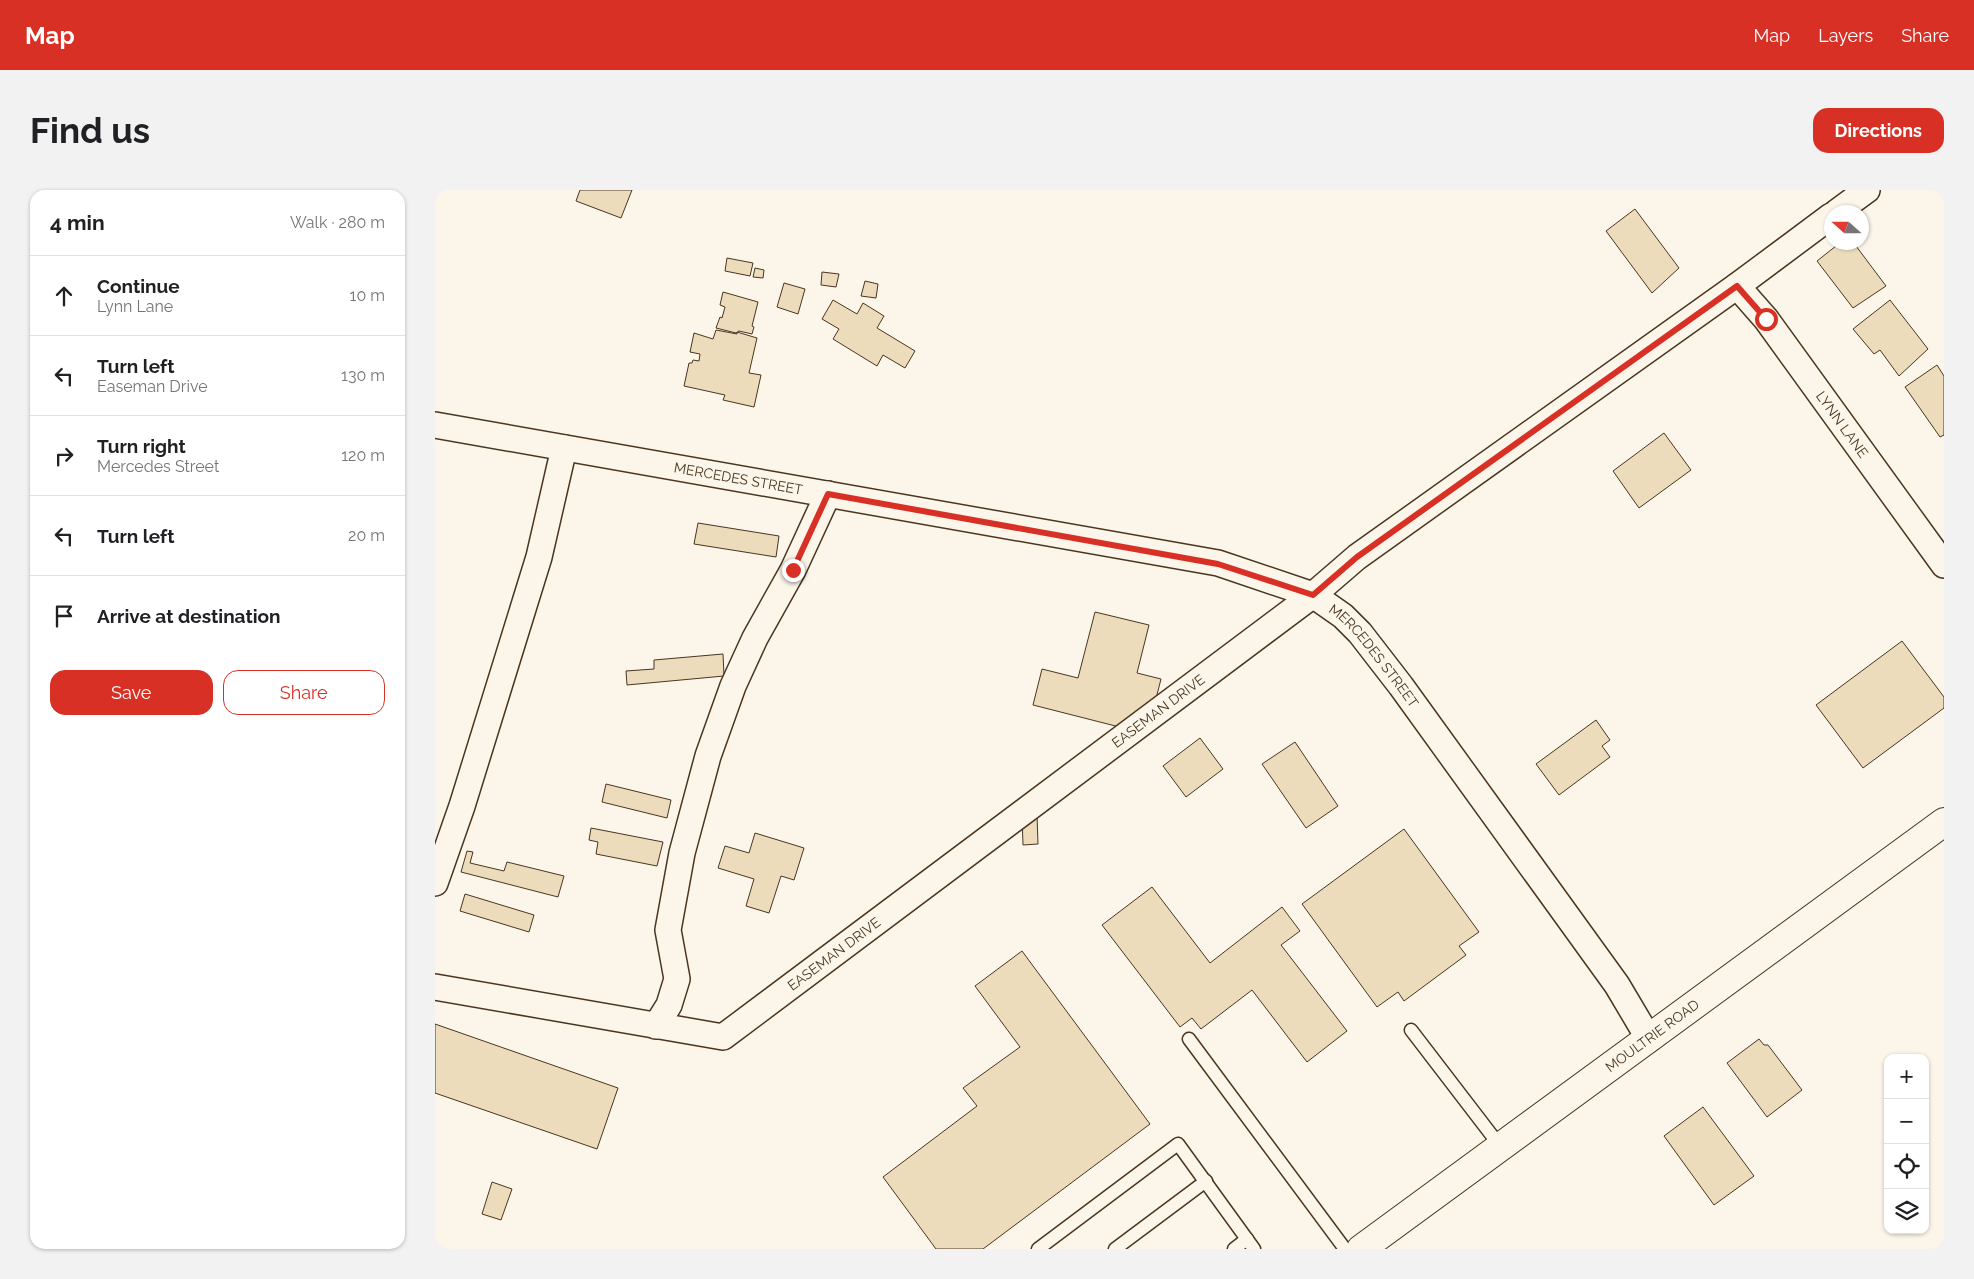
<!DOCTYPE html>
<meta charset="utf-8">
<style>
:root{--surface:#fff;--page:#f2f2f2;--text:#202124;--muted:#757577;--line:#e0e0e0;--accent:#d93025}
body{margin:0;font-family:Raleway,sans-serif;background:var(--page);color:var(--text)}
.controls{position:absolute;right:15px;bottom:15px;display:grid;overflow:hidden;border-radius:10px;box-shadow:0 1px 4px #0004}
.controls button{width:45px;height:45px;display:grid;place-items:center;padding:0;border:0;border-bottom:1px solid var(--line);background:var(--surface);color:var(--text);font:25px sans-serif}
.compass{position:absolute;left:1389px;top:15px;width:45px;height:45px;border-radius:50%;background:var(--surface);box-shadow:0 1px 4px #0004;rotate:291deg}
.stop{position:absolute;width:15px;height:15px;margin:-11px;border:4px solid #d93025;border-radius:50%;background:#fff}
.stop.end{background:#d93025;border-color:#fff;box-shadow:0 1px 5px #0008}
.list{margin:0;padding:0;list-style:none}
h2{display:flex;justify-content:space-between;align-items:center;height:65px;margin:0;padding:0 20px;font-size:21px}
h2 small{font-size:16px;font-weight:400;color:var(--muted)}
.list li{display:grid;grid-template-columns:32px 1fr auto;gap:15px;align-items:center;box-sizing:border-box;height:80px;padding:0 20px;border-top:1px solid var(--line)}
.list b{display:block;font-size:19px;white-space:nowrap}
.list p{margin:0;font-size:16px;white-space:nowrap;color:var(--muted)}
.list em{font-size:16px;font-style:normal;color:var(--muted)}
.actions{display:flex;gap:10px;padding:15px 20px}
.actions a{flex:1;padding:11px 0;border:1px solid var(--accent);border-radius:15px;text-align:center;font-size:18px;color:var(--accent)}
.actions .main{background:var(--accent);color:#fff}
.icon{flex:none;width:28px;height:28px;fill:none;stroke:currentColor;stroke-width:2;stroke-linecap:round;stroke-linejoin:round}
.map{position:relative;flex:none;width:1509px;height:1059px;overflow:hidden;border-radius:15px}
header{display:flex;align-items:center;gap:30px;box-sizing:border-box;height:70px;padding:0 25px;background:var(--accent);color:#fff}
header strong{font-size:24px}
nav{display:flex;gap:28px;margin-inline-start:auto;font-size:18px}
.intro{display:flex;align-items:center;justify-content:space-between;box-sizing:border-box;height:120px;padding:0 30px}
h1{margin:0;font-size:35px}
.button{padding:12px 22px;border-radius:15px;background:var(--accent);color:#fff;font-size:18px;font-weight:700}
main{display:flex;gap:30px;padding:0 30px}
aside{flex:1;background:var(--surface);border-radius:15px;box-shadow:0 1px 4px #0004}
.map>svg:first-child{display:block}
</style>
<header>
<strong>Map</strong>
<nav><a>Map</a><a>Layers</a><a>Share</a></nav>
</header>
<div class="intro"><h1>Find us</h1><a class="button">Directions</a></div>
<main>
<aside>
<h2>4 min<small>Walk · 280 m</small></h2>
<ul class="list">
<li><svg class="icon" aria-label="ahead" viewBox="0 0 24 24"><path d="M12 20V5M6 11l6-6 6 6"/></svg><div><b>Continue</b><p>Lynn Lane</p></div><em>10 m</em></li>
<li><svg class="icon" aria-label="left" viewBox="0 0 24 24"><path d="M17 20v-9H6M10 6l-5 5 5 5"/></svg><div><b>Turn left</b><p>Easeman Drive</p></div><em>130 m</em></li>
<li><svg class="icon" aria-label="right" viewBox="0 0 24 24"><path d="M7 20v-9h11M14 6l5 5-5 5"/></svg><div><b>Turn right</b><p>Mercedes Street</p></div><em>120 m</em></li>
<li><svg class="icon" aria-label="left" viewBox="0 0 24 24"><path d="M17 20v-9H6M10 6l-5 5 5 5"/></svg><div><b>Turn left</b></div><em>20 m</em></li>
<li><svg class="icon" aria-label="arrive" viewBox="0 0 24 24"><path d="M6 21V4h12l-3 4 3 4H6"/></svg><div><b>Arrive at destination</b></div></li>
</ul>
<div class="actions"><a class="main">Save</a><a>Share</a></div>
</aside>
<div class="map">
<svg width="1509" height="1059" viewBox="0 0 1509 1059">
<rect width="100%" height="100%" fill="#fbf6e9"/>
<g fill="#ecdcbc" stroke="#4a3520">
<polygon points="145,0 197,0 186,28 141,11"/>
<polygon points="1200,19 1244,78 1217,103 1171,41"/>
<polygon points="1406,52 1418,52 1451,96 1418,118 1382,71"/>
<polygon points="292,68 318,73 315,86 290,81"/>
<polygon points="320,78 329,80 328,88 318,87"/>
<polygon points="387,82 404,84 401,97 386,95"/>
<polygon points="430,91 443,94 441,108 426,106"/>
<polygon points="349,93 370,99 363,124 342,117"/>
<polygon points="288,102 323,112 317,136 319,137 317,144 304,141 301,143 281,138 285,127 287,128 290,117 285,115"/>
<polygon points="398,110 422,124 428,113 449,126 442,138 480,161 470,178 448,165 442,176 398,149 404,139 387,129"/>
<polygon points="1455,110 1493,159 1464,186 1445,160 1439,164 1418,139"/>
<polygon points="281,140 302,144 302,142 322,148 314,183 326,185 319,217 288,210 290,205 249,196 254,173 257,173 258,170 264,171 265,164 255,162 259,143 278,149"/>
<polygon points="1502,175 1509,186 1509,245 1505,247 1470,197"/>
<polygon points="1229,243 1256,280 1204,318 1178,281"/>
<polygon points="263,333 344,346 341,367 259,354"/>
<polygon points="660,422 714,435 702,483 726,489 712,544 598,515 607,479 643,488"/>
<polygon points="1467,451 1509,507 1509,518 1428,578 1381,515"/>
<polygon points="288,464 289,486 192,495 191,481 219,479 219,470"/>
<polygon points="1161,530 1175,550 1167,556 1175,567 1124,605 1101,574"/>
<polygon points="765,548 788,579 751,607 728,576"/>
<polygon points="860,552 903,616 871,638 827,574"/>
<polygon points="171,594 236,610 232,628 167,612"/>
<polygon points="602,625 603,654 588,655 587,626"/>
<polygon points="156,638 228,652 222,676 161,664 163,652 154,650"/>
<polygon points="969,639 1044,742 1024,756 1031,765 969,811 963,802 942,817 867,714"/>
<polygon points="320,643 369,658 359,690 346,686 334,723 311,716 319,689 283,678 290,656 314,663"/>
<polygon points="32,661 38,662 35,673 69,681 72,672 129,686 123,707 26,682"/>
<polygon points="717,697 775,773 847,717 865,741 846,755 912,841 872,872 817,800 766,839 757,828 745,837 667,735"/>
<polygon points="30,704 99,725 94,742 25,721"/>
<polygon points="587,761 715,934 548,1059 501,1059 448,987 542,916 528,898 585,857 540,796"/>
<polygon points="0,834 183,898 162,959 0,903"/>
<polygon points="1324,849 1329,855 1333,855 1367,900 1332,927 1292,873"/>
<polygon points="1268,917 1319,986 1279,1015 1229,946"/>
<polygon points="57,992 77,999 66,1030 47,1024"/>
</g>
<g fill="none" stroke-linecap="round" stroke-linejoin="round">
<g stroke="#4a3520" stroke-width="15">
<g id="lane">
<polyline points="976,840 1065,956"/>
<polyline points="754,849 910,1059"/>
<polyline points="603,1059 743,954 819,1059"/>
<polyline points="680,1059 771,991"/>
<polyline points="799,1059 812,1049"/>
</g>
</g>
<g stroke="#4a3520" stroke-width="28">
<g id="street">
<polyline points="1402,22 1432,0"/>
<path id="s1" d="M1302,96L1331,129L1509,375"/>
<path id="s2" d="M0,235L783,373L878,405L908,426L925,443L966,496L1182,795L1214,849"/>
<polyline points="0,693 27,616 104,367 129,258"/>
<path id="s3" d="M0,797L288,847L878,405L922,367L1302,96L1396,26"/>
<polyline points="221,836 234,815 242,789 233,740 247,663 273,566 298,496 320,448 358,380 393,304"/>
</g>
</g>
<g stroke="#4a3520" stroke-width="30">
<g id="secondary">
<path id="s4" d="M926,1059L1509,632"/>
</g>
</g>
<use href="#lane" stroke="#fbf6e9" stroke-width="12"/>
<use href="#street" stroke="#fbf6e9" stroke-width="25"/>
<use href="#secondary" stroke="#fbf6e9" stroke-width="28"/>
</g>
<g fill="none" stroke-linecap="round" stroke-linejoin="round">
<polyline stroke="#d93025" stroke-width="6" points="358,380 393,304 783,374 878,405 922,367 1302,96 1331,129"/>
</g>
<g text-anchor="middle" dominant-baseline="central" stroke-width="4" stroke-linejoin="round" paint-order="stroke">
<g font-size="14" fill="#4a3520" stroke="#fbf6e9">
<text stroke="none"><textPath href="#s1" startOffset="174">LYNN LANE</textPath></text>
<text stroke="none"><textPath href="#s2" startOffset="308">MERCEDES STREET</textPath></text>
<text stroke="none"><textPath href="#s2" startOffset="982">MERCEDES STREET</textPath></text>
<text stroke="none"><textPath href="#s3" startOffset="836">EASEMAN DRIVE</textPath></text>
<text stroke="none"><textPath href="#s3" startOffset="431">EASEMAN DRIVE</textPath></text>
<text stroke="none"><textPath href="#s4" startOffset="361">MOULTRIE ROAD</textPath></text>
</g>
</g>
</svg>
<div class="controls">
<button>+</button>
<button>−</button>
<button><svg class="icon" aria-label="locate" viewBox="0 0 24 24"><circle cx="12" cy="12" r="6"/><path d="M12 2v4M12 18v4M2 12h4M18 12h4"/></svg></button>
<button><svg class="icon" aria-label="layers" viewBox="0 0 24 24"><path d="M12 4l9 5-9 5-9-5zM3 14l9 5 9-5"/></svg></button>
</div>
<svg class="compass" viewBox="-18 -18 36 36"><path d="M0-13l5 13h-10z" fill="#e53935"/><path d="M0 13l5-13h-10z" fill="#757577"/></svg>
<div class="stop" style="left:1331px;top:129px"></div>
<div class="stop end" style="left:358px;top:380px"></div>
</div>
</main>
